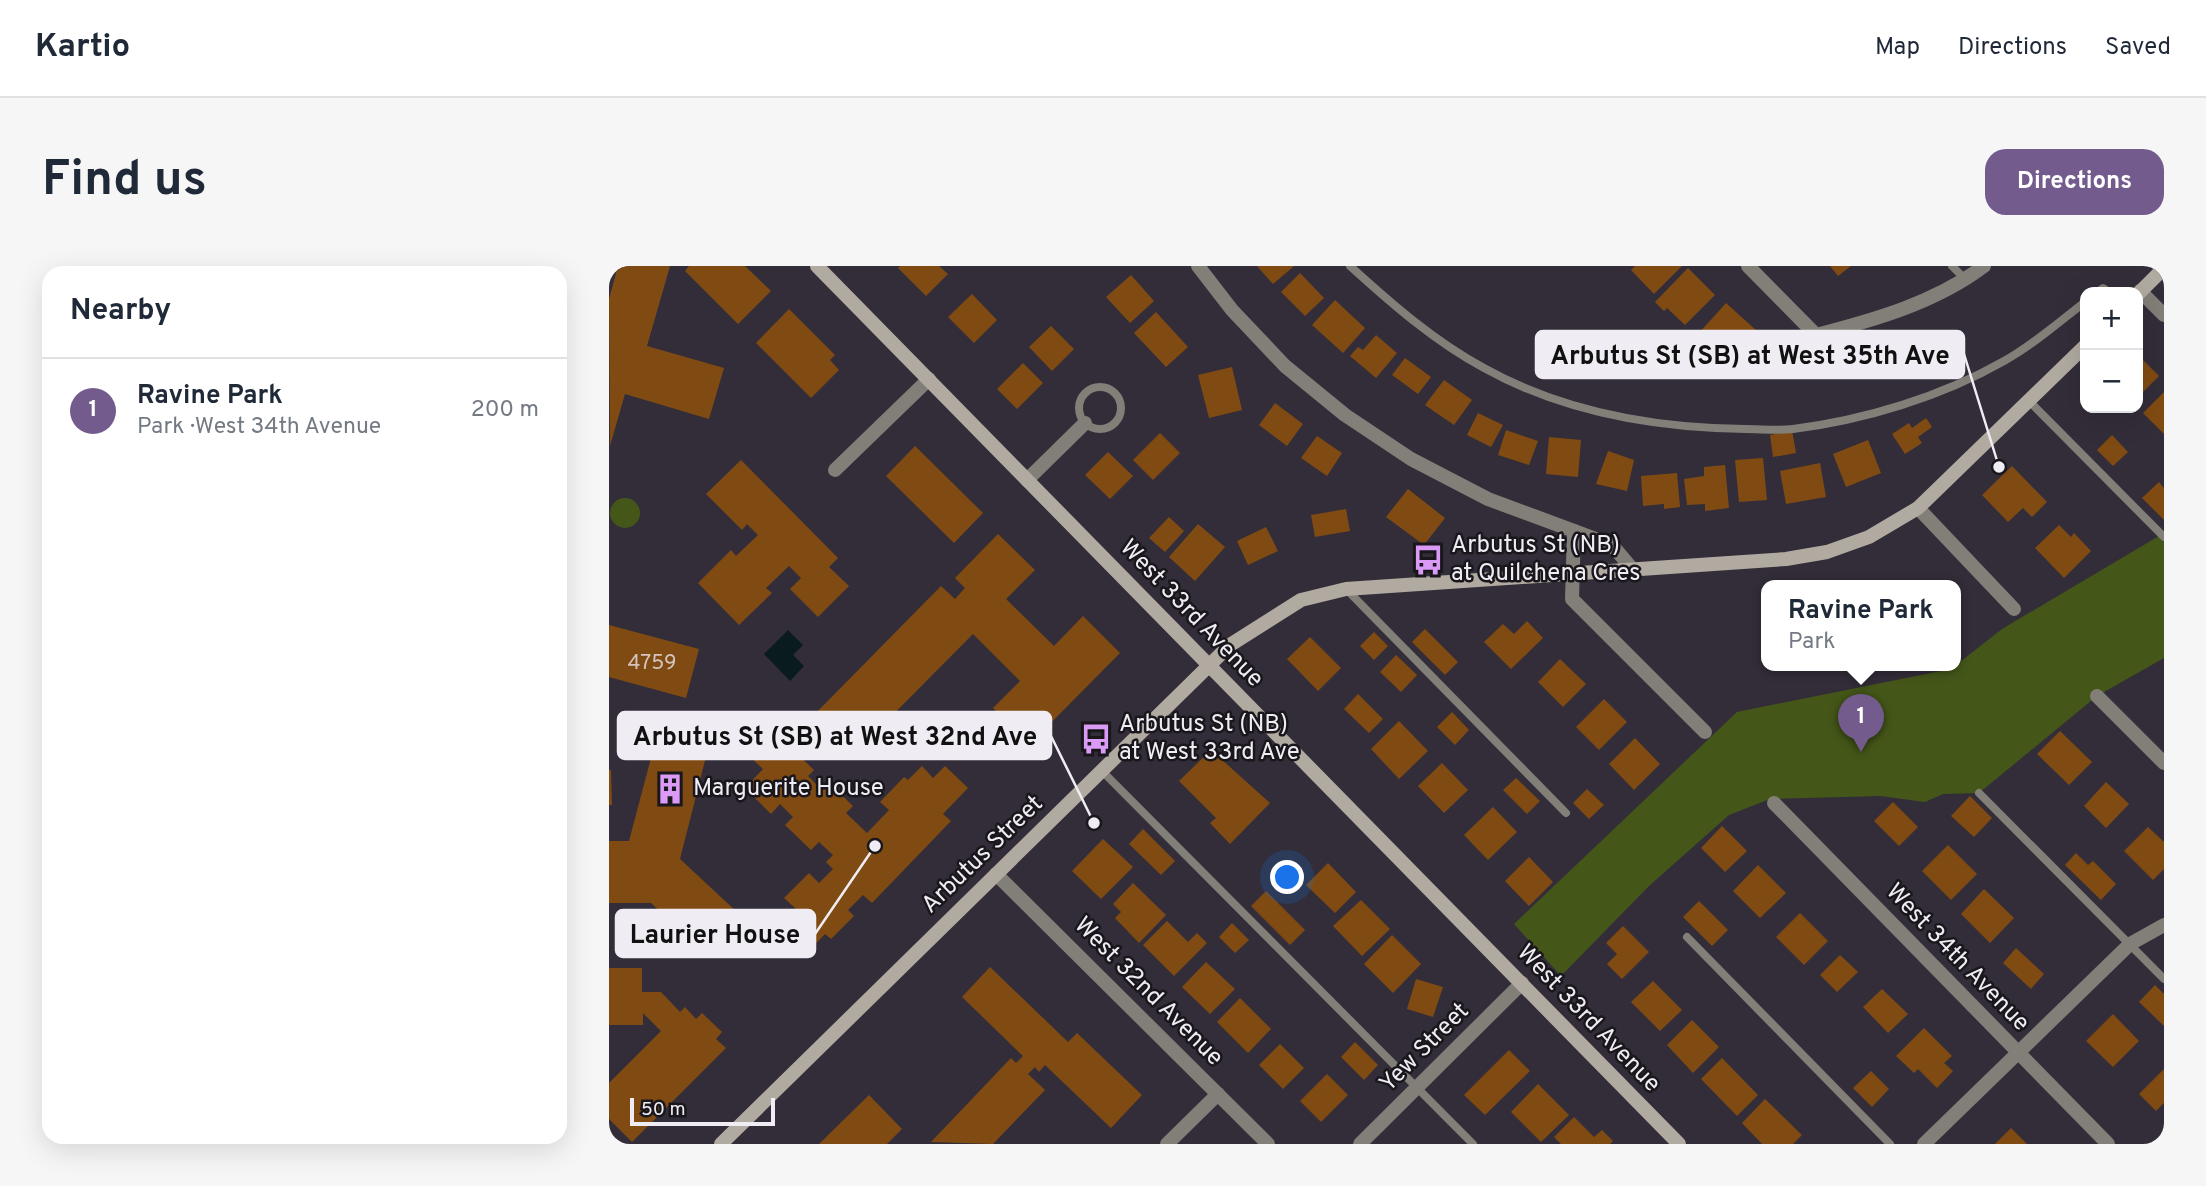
<!DOCTYPE html>
<meta charset="utf-8">
<style>
:root{--surface:#fff;--page:#f6f6f7;--text:#1f2937;--muted:#747a83;--line:#e0e1e3;--accent:#735c8d}
body{margin:0;font-family:Overpass,sans-serif;background:var(--page);color:var(--text)}
.controls{position:absolute;right:21px;top:21px;display:grid;overflow:hidden;border-radius:14px;box-shadow:0 7px 28px #0002}
.controls button{width:63px;height:63px;display:grid;place-items:center;padding:0;border:0;border-bottom:2px solid var(--line);background:var(--surface);color:var(--text);font:35px sans-serif}
.scale{position:absolute;left:21px;bottom:18px;width:145px;box-sizing:border-box;padding-left:7px;border:4px solid #f0ecf4;border-top:0;font-size:19px;line-height:24px;white-space:nowrap;color:#f0ecf4;-webkit-text-stroke:5px #19171c;paint-order:stroke}
.you{position:absolute;left:679px;top:612px;width:24px;height:24px;margin:-18px;border:5px solid #fff;border-radius:50%;background:#1a73e8;box-shadow:0 0 0 10px #1a73e833}
.badge{display:grid;place-items:center;width:46px;height:46px;border-radius:50%;background:var(--accent);color:#fff;font-size:23px;font-weight:700}
.pin{position:absolute;translate:-50% -58px;filter:drop-shadow(0 2px 4px #0008)}
.pin::after{content:'';position:absolute;top:37px;width:24px;height:21px;background:inherit;clip-path:polygon(0 0,100% 0,50% 100%)}
.popup{position:absolute;left:1152px;top:314px;width:200px;height:91px;box-sizing:border-box;display:grid;place-content:center;border-radius:14px;background:var(--surface);filter:drop-shadow(0 2px 5px #0005);font-size:23px;white-space:nowrap;color:var(--muted)}
.popup b{font-size:26px;color:var(--text)}
.popup::after{content:'';position:absolute;left:50%;top:100%;margin-left:-14px;border:14px solid transparent;border-top-color:var(--surface)}
.list{margin:0;padding:0;list-style:none}
h2{display:flex;justify-content:space-between;align-items:center;height:91px;margin:0;padding:0 28px;font-size:30px}
h2 small{font-size:23px;font-weight:400;color:var(--muted)}
.list li{display:grid;grid-template-columns:46px 1fr auto;gap:21px;align-items:center;box-sizing:border-box;height:105px;padding:0 28px;border-top:2px solid var(--line)}
.list b{display:block;font-size:26px;white-space:nowrap}
.list p{margin:0;font-size:23px;white-space:nowrap;color:var(--muted)}
.list em{font-size:23px;font-style:normal;color:var(--muted)}
.map{position:relative;flex:none;width:1555px;height:878px;overflow:hidden;border-radius:21px}
header{display:flex;align-items:center;gap:42px;box-sizing:border-box;height:98px;padding:0 35px;background:var(--surface);border-bottom:2px solid var(--line)}
header strong{font-size:33px}
nav{display:flex;gap:38px;margin-inline-start:auto;font-size:24px}
.intro{display:flex;align-items:center;justify-content:space-between;box-sizing:border-box;height:168px;padding:0 42px}
h1{margin:0;font-size:49px}
.button{padding:18px 32px;border-radius:21px;background:var(--accent);color:#fff;font-size:24px;font-weight:700}
main{display:flex;gap:42px;padding:0 42px}
aside{flex:1;background:var(--surface);border-radius:21px;box-shadow:0 7px 28px #0002}
.map>svg:first-child{display:block}
</style>
<header>
<strong>Kartio</strong>
<nav><a>Map</a><a>Directions</a><a>Saved</a></nav>
</header>
<div class="intro"><h1>Find us</h1><a class="button">Directions</a></div>
<main>
<aside>
<h2>Nearby<small></small></h2>
<ul class="list">
<li><span class="badge">1</span><div><b>Ravine Park</b><p>Park · West 34th Avenue</p></div><em>200 m</em></li>
</ul>
</aside>
<div class="map">
<svg width="1555" height="878" viewBox="0 0 1555 878">
<rect width="100%" height="100%" fill="#332d39"/>
<g fill="#445719">
<circle cx="16" cy="247" r="15"/>
<polygon points="1550,270 1555,276 1555,392 1488,430 1370,527 1334,528 1316,536 1271,530 1161,533 1120,549 1040,620 952,710 905,658 1128,446 1342,403 1393,363"/>
</g>
<polygon fill="#091b1e" points="179,364 194,379 184,389 195,400 181,415 155,388"/>
<g fill="#804b12">
<polygon points="9,0 61,0 38,80 115,102 100,153 16,128 1,180 0,33"/>
<polygon points="80,0 136,0 162,25 129,58 76,5"/>
<polygon points="291,0 330,0 339,8 317,30 289,2"/>
<polygon points="648,0 685,0 664,18"/>
<polygon points="1026,0 1073,0 1045,28 1022,4"/>
<polygon points="1221,0 1242,0 1229,10"/>
<polygon points="1079,2 1106,29 1076,59 1058,42 1055,45 1046,36"/>
<polygon points="691,7 715,32 696,50 672,26"/>
<polygon points="522,9 545,35 521,57 497,31"/>
<polygon points="363,28 388,54 365,77 339,51"/>
<polygon points="726,34 756,62 734,87 703,59"/>
<polygon points="1117,37 1159,75 1141,96 1118,76 1110,85 1090,67"/>
<polygon points="180,43 226,89 221,94 230,104 202,132 147,77"/>
<polygon points="547,46 579,81 557,101 525,67"/>
<polygon points="442,60 465,83 443,105 420,81"/>
<polygon points="767,69 788,87 767,112 741,90 749,81 754,84"/>
<polygon points="1529,89 1550,110 1529,131"/>
<polygon points="796,92 822,111 809,128 783,109"/>
<polygon points="414,97 434,117 408,143 388,123"/>
<polygon points="623,101 633,144 600,152 589,109"/>
<polygon points="835,114 863,134 845,159 816,139"/>
<polygon points="1555,126 1555,168 1534,147"/>
<polygon points="666,137 694,158 678,180 650,159"/>
<polygon points="869,147 894,159 882,181 858,169"/>
<polygon points="1317,152 1323,161 1309,171 1313,177 1296,188 1283,168 1300,157 1303,162"/>
<polygon points="897,164 929,175 920,199 889,189"/>
<polygon points="1183,164 1187,187 1164,191 1161,169"/>
<polygon points="551,167 571,187 544,214 524,194"/>
<polygon points="1503,169 1519,186 1504,200 1488,184"/>
<polygon points="708,170 733,187 718,210 692,192"/>
<polygon points="940,171 972,174 969,211 937,208"/>
<polygon points="1259,174 1272,207 1237,221 1224,188"/>
<polygon points="306,180 374,247 345,277 277,210"/>
<polygon points="999,185 1025,194 1018,225 987,218"/>
<polygon points="499,186 524,210 501,233 476,209"/>
<polygon points="1154,192 1158,234 1130,236 1126,194"/>
<polygon points="132,194 229,292 220,301 240,320 209,351 181,323 192,312 180,300 157,322 163,327 130,359 89,317 122,284 127,290 149,269 138,258 133,264 97,228"/>
<polygon points="1211,197 1217,231 1177,238 1171,205"/>
<polygon points="1116,199 1120,242 1096,245 1096,238 1078,239 1075,213 1095,210 1095,201"/>
<polygon points="1403,200 1438,236 1423,251 1414,242 1399,256 1373,229"/>
<polygon points="1068,207 1071,241 1055,243 1055,238 1034,240 1032,210"/>
<polygon points="1550,216 1555,222 1555,254 1533,232"/>
<polygon points="799,223 836,252 815,279 777,251"/>
<polygon points="737,243 741,265 706,271 702,249"/>
<polygon points="560,251 575,265 556,286 540,272"/>
<polygon points="589,258 616,281 586,315 560,291"/>
<polygon points="1450,259 1462,271 1465,267 1482,285 1455,312 1426,282"/>
<polygon points="657,261 669,285 639,299 628,275"/>
<polygon points="389,268 426,304 397,333 445,380 474,350 511,387 420,479 384,442 411,415 364,368 241,492 201,453 332,320 346,333 356,322 346,312"/>
<polygon points="918,355 934,372 902,403 875,376 894,358 905,368"/>
<polygon points="0,359 90,383 77,432 0,411"/>
<polygon points="816,363 849,396 836,409 803,376"/>
<polygon points="765,366 779,380 765,394 751,380"/>
<polygon points="701,371 732,402 709,425 678,393"/>
<polygon points="787,389 808,409 792,426 771,406"/>
<polygon points="951,393 977,418 954,441 929,416"/>
<polygon points="749,428 774,453 760,467 735,443"/>
<polygon points="995,433 1018,456 990,484 967,461"/>
<polygon points="843,446 860,464 846,479 828,461"/>
<polygon points="62,452 90,459 88,467 102,471 71,593 129,647 87,692 63,669 69,662 42,637 0,637 0,575 20,575 51,458 60,460"/>
<polygon points="790,455 819,485 790,513 762,483"/>
<polygon points="1451,465 1483,496 1460,519 1428,488"/>
<polygon points="155,470 171,486 178,478 205,504 199,510 211,522 218,515 244,540 237,547 258,567 280,544 271,536 295,511 299,514 313,500 324,512 336,500 359,522 334,548 342,555 263,637 254,629 239,644 245,650 222,673 216,668 195,690 166,663 186,642 175,632 200,607 210,617 224,603 217,596 224,589 210,576 202,584 176,559 184,551 171,538 162,548 136,522 154,503 138,488"/>
<polygon points="1026,472 1051,498 1025,524 1000,498"/>
<polygon points="602,484 661,537 621,578 601,557 607,552 570,515"/>
<polygon points="833,497 859,524 835,547 809,520"/>
<polygon points="0,504 2,504 3,539 0,539"/>
<polygon points="907,512 931,535 918,548 894,524"/>
<polygon points="1497,516 1520,538 1497,562 1475,540"/>
<polygon points="978,523 995,539 980,553 964,537"/>
<polygon points="1361,530 1383,552 1365,571 1342,550"/>
<polygon points="1284,536 1309,561 1290,580 1265,555"/>
<polygon points="884,541 908,566 879,594 855,569"/>
<polygon points="1113,560 1138,585 1116,606 1092,582"/>
<polygon points="1539,561 1555,576 1555,603 1544,614 1515,585"/>
<polygon points="534,563 566,595 552,609 520,578"/>
<polygon points="494,573 524,601 492,633 463,605"/>
<polygon points="1339,579 1368,608 1342,634 1313,605"/>
<polygon points="1467,587 1479,599 1484,595 1507,618 1492,634 1456,599"/>
<polygon points="920,591 944,616 920,640 896,615"/>
<polygon points="719,597 747,626 726,647 697,619"/>
<polygon points="1149,599 1177,627 1151,652 1124,625"/>
<polygon points="524,617 557,649 530,677 506,652 512,646 504,638"/>
<polygon points="1375,623 1405,652 1381,677 1352,648"/>
<polygon points="657,625 696,664 681,679 642,640"/>
<polygon points="752,634 781,663 753,690 724,660"/>
<polygon points="1090,635 1119,664 1103,680 1074,651"/>
<polygon points="1191,647 1219,675 1195,699 1167,671"/>
<polygon points="558,655 579,676 588,667 598,677 565,710 534,679"/>
<polygon points="623,657 640,674 626,687 610,671"/>
<polygon points="1014,660 1040,686 1013,713 998,698 1008,688 997,677"/>
<polygon points="783,669 812,698 784,727 755,698"/>
<polygon points="1407,682 1435,708 1422,723 1394,697"/>
<polygon points="1231,689 1249,706 1228,726 1211,709"/>
<polygon points="597,696 626,723 601,748 573,721"/>
<polygon points="381,701 459,776 468,767 533,829 502,862 436,799 430,806 426,801 419,808 436,824 384,878 322,876 402,792 407,797 414,790 353,731"/>
<polygon points="0,702 33,702 33,726 52,726 71,746 76,741 87,753 93,747 113,766 107,773 117,782 23,876 0,853 0,817 52,765 34,747 34,759 0,759"/>
<polygon points="807,713 834,721 824,751 798,743"/>
<polygon points="1044,715 1073,744 1051,765 1022,736"/>
<polygon points="1546,719 1555,728 1555,760 1530,736"/>
<polygon points="1273,723 1299,748 1279,767 1254,741"/>
<polygon points="631,732 662,763 639,787 608,756"/>
<polygon points="1504,748 1530,775 1504,801 1477,775"/>
<polygon points="1083,754 1110,781 1084,807 1058,779"/>
<polygon points="1315,762 1343,790 1335,797 1344,805 1328,822 1309,803 1305,807 1287,790"/>
<polygon points="746,776 769,799 755,814 732,791"/>
<polygon points="671,778 695,802 674,823 650,799"/>
<polygon points="900,784 921,805 876,849 855,829"/>
<polygon points="1113,792 1149,829 1128,850 1092,813"/>
<polygon points="1555,803 1555,837 1547,845 1530,828"/>
<polygon points="1262,805 1280,823 1263,841 1244,822"/>
<polygon points="718,808 739,829 712,856 691,835"/>
<polygon points="929,818 960,849 932,876 902,846"/>
<polygon points="260,829 293,863 278,878 210,878"/>
<polygon points="1156,833 1193,869 1184,878 1153,878 1133,857"/>
<polygon points="965,851 985,871 993,864 1004,875 1001,878 952,878 945,871"/>
<polygon points="1402,862 1418,878 1386,878"/>
</g>
<g fill="none" stroke-linecap="round" stroke-linejoin="round">
<g stroke="#827e78" stroke-width="8">
<path d="M741,0C783,38 825,75 875,102C954,146 1048,162 1136,163C1152,163 1168,165 1184,163C1255,154 1332,131 1395,95C1424,79 1450,56 1476,36"/>
<polyline points="1343,0 1357,14"/>
<polyline points="1488,26 1494,22 1500,26"/>
<circle cx="491" cy="142" r="21"/>
<polyline points="1420,135 1555,271"/>
<polyline points="737,323 957,547"/>
<polyline points="493,505 864,878"/>
<polyline points="1370,527 1555,713"/>
<polyline points="1078,671 1281,878"/>
</g>
<g stroke="#827e78" stroke-width="14">
<polyline points="589,0 623,44 676,100 736,149 802,193 879,233 1003,279 1025,305"/>
<path d="M1139,0L1207,69C1265,54 1326,37 1375,0"/>
<polyline points="1531,25 1555,49"/>
<polyline points="226,204 320,113"/>
<polyline points="418,214 476,157"/>
<polyline points="1309,242 1405,343"/>
<polyline points="965,265 963,333 1096,466"/>
<polyline points="1488,430 1555,497"/>
<polyline points="1165,537 1499,878"/>
<polyline points="387,608 659,878"/>
<polyline points="558,878 609,828"/>
<polyline points="751,878 913,717"/>
<polyline points="1315,878 1521,678 1555,659"/>
</g>
<g stroke="#b1aaa1" stroke-width="14">
<polyline points="208,0 1070,878"/>
<polyline points="1529,28 1555,2"/>
<polyline points="112,878 621,379 692,334 737,323 1177,293 1218,286 1260,271 1309,242 1476,80"/>
</g>
</g>
<defs>
<g id="bus-bare" transform="scale(2.415)"><path d="M-5-6H5V4H4V6H2V4H-2V6H-4V4H-5ZM-3.5-4V0h7V-4ZM-3.5 1.2v1.5H-2V1.2ZM2 1.2v1.5H3.5V1.2Z" fill="#da9af6" stroke="#19171c" stroke-width="2.5" paint-order="stroke"/></g>
<g id="building-bare" transform="scale(2.415)"><path d="M-4-6H4V6H1V3H-1V6H-4ZM-2.5-4.3h1.7v1.8h-1.7ZM.8-4.3h1.7v1.8H.8ZM-2.5-1h1.7V.8h-1.7ZM.8-1h1.7V.8H.8Z" fill="#da9af6" stroke="#19171c" stroke-width="2.5" paint-order="stroke"/></g>
</defs>
<g fill-rule="evenodd">
<use href="#bus-bare" x="819" y="294"/>
<use href="#bus-bare" x="487" y="473"/>
<use href="#building-bare" x="61" y="523"/>
</g>
<g text-anchor="middle" dominant-baseline="central" stroke-width="5" stroke-linejoin="round" paint-order="stroke">
<g font-size="21" fill="#d4c4bc">
<text x="43" y="397">4759</text>
</g>
<g font-size="24" fill="#f0ecf4" stroke="#19171c" text-anchor="start">
<text x="842" y="280">Arbutus St (NB)<tspan x="842" dy="28">at Quilchena Cres</tspan></text>
<text x="510" y="459">Arbutus St (NB)<tspan x="510" dy="28">at West 33rd Ave</tspan></text>
<text x="84" y="523">Marguerite House</text>
</g>
<g font-size="24" fill="#f0ecf4" stroke="#19171c">
<text transform="translate(582 348) rotate(46)">West 33rd Avenue</text>
<text transform="translate(374 589) rotate(-44)">Arbutus Street</text>
<text transform="translate(1348 692) rotate(46)">West 34th Avenue</text>
<text transform="translate(539 726) rotate(45)">West 32nd Avenue</text>
<text transform="translate(979 753) rotate(46)">West 33rd Avenue</text>
<text transform="translate(816 782) rotate(-45)">Yew Street</text>
</g>
</g>
<path fill="none" stroke="#f0ecf4" stroke-width="2.5" d="M1390 201L1355 88M485 557L442 470M266 580L206 668"/>
<g fill="#f0ecf4" stroke="#19171c" stroke-width="2.5">
<circle cx="1390" cy="201" r="7"/>
<circle cx="485" cy="557" r="7"/>
<circle cx="266" cy="580" r="7"/>
</g>
<g fill="#f0ecf4" stroke="#f0ecf4" stroke-width="2.5">
<rect x="927" y="65" width="428" height="47" rx="7"/>
<rect x="9" y="446" width="433" height="47" rx="7"/>
<rect x="7" y="644" width="199" height="47" rx="7"/>
</g>
<g font-size="26" text-anchor="middle" font-weight="bold" fill="#111">
<text x="1141" y="98">Arbutus St (SB) at West 35th Ave</text>
<text x="226" y="479">Arbutus St (SB) at West 32nd Ave</text>
<text x="106" y="677">Laurier House</text>
</g>
</svg>
<div class="controls">
<button>+</button>
<button>−</button>
</div>
<div class="scale">50 m</div>
<div class="you"></div>
<div class="pin badge" style="left:1252px;top:486px">1</div>
<div class="popup"><b>Ravine Park</b>Park</div>
</div>
</main>
